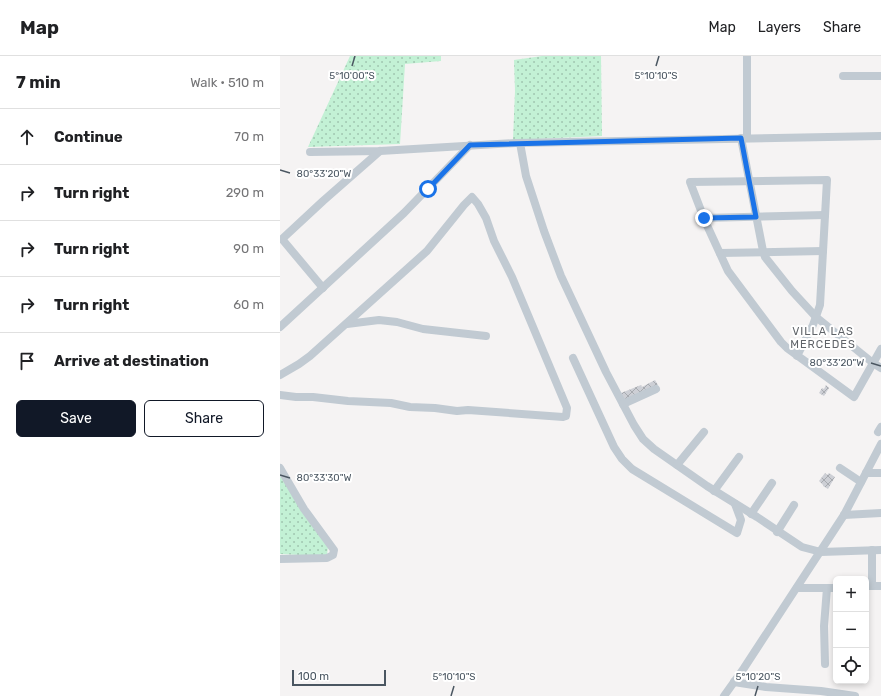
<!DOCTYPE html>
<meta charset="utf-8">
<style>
:root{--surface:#fff;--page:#f2f2f2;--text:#202124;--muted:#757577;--line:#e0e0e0;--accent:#111827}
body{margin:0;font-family:Rubik,sans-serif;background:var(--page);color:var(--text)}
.controls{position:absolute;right:12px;bottom:12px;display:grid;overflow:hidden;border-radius:6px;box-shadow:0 2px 6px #0003}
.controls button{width:36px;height:36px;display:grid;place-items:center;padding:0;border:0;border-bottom:1px solid var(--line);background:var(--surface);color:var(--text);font:20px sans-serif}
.scale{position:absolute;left:12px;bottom:10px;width:94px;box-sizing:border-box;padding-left:4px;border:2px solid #4a5661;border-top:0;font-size:11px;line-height:14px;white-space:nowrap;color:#4a5661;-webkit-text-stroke:3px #fff;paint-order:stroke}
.stop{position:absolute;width:12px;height:12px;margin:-9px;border:3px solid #1a73e8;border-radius:50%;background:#fff}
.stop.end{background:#1a73e8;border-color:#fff;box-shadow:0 1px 4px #0008}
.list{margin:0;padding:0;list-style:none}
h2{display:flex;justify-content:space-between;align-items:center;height:52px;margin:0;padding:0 16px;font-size:17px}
h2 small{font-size:13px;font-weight:400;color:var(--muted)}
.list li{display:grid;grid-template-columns:26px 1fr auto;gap:12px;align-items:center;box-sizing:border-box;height:56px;padding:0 16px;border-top:1px solid var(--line)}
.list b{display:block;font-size:15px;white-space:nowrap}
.list em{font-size:13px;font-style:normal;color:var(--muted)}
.actions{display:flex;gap:8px;padding:12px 16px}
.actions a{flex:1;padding:9px 0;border:1px solid var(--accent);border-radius:6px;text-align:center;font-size:14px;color:var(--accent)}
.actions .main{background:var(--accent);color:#fff}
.icon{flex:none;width:22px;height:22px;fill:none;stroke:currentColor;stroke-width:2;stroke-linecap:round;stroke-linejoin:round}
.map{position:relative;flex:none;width:601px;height:640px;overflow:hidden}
header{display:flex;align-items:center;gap:24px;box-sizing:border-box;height:56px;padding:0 20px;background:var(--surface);border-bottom:1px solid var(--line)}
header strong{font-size:19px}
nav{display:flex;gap:22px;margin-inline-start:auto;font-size:14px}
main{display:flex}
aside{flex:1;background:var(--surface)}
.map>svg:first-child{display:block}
</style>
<header>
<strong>Map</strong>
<nav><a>Map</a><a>Layers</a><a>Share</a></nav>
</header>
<main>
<aside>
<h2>7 min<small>Walk · 510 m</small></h2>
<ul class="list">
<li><svg class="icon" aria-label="ahead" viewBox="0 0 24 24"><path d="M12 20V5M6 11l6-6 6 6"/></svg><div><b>Continue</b></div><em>70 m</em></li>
<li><svg class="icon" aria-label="right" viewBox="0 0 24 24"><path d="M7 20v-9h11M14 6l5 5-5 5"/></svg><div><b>Turn right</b></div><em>290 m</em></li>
<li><svg class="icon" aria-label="right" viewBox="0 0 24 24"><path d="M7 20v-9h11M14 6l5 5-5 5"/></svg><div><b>Turn right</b></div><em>90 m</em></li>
<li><svg class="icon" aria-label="right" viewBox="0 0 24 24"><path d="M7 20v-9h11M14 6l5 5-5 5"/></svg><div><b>Turn right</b></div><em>60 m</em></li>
<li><svg class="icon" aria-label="arrive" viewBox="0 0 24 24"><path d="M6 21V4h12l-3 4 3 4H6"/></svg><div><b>Arrive at destination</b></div></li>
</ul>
<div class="actions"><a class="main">Save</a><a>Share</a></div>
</aside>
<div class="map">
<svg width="601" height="640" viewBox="0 0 601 640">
<defs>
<pattern id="grass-dots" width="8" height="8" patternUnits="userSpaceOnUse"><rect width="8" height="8" fill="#c3f1d5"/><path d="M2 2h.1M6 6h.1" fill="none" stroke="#a0c6b0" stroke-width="1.8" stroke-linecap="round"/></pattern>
<pattern id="building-cross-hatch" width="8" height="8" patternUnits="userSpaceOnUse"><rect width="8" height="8" fill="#cdcfd5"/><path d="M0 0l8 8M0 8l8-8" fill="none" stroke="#a8abb0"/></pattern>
</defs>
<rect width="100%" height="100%" fill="#f5f3f3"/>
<g fill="url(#grass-dots)">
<polygon points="70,0 161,0 161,5 125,8 120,88 28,91"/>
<polygon points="262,0 321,0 322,80 233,84 235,35 234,4"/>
<polygon points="0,420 48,491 47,499 38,500 0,498"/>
</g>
<g fill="url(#building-cross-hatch)">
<polygon points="375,324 378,329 344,344 341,337 361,329 362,331"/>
<polygon points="546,329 549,332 544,340 539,337 542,332 544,333"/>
<polygon points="545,417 547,419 549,417 555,421 548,433 543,430 543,429 539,425"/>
</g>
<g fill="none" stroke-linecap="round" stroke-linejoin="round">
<g stroke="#c1cad2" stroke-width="8">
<polyline points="563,20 601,20"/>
<polyline points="461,82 483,195 485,201 512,235 536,261 593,307 601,312"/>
<polyline points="467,82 467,0"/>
<polyline points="240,87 246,120 264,175 281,220 326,316 354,369 363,383 374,393 427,430 477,461 522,491 541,496 601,494"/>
<polyline points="30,96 100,95 236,87 601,80"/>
<polyline points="424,162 545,159"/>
<polyline points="440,197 543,195"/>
<polyline points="43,232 2,183 43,145 100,95"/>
<polyline points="67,268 99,264 117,266 143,273 206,280"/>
<polyline points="0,271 124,157 190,89"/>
<polyline points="517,300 533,269 540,249 547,124 410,126 425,165 448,215 501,286 507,292 574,341 601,293"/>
<polyline points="293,302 334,391 342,403 352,413 457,477 461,464 455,448"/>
<polyline points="0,319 19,308 30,300 147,195 184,149 192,141 198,148 206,162 214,185 232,221 287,352 286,360 283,361 188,354 177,355 155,352 130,351 111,347 68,345 33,341 16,341 0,339"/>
<polyline points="343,348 376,333"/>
<polyline points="598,376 601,371"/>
<polyline points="397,409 424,376"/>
<polyline points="0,412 24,453 54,494 53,499 47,502 0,503"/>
<polyline points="560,412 581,426"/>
<polyline points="586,417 601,417"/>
<polyline points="434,435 459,401"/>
<polyline points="471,458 492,427"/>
<polyline points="564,459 601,457"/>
<polyline points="497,476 514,449"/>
<polyline points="586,530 601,530"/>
<polyline points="592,530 592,494"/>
<polyline points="517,532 556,532"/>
<polyline points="545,608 544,570 547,532"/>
<polyline points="454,626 486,631 541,635 575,640"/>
<polyline points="444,640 464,612 564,459 601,388"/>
</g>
</g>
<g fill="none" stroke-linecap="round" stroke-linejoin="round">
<polyline stroke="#1a73e8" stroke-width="5" points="148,133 190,89 461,82 476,161 424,162"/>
</g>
<path fill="none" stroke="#4a5661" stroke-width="1.5" d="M72,10L75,0M376,10L379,0M0,114L10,117M591,307L601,310M0,419L10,422M171,640L174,630M475,640L478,630"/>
<g text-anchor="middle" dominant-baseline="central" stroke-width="4" stroke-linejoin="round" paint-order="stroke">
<g font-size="11" letter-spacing="1" fill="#5f6368" stroke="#fff">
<text x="543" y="275">VILLA LAS<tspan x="543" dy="13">MERCEDES</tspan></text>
</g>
</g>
<g font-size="10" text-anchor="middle" fill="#4a5661" stroke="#fff" stroke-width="4" stroke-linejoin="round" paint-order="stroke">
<text x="72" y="23">5°10'00"S</text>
<text x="376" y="23">5°10'10"S</text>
<text x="44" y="121">80°33'20"W</text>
<text x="557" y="310">80°33'20"W</text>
<text x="44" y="425">80°33'30"W</text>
<text x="174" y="624">5°10'10"S</text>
<text x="478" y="624">5°10'20"S</text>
</g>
</svg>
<div class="controls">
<button>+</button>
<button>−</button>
<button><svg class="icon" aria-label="locate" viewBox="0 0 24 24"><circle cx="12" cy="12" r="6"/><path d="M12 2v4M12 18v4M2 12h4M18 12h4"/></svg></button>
</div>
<div class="scale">100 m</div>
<div class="stop" style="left:148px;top:133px"></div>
<div class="stop end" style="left:424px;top:162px"></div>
</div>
</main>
